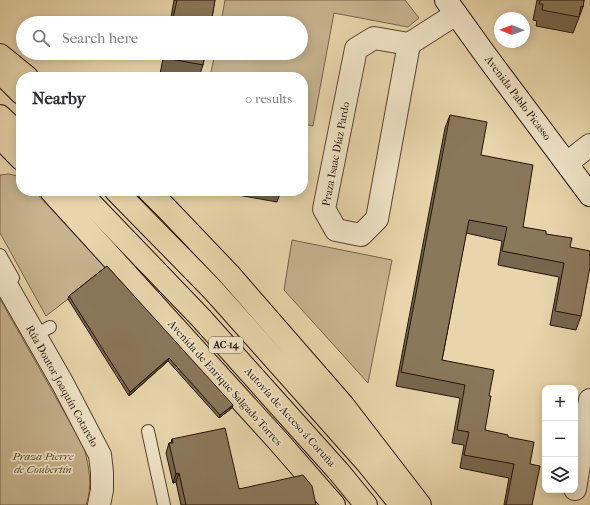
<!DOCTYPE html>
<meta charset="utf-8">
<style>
:root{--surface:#fff;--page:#f7f7f7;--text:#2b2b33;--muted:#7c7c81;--line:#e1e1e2}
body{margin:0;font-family:"IM FELL French Canon",serif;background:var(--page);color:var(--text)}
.controls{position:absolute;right:12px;bottom:12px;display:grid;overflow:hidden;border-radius:8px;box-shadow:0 2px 10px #0003}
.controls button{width:36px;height:36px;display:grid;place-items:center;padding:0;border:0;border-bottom:1px solid var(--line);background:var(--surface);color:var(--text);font:20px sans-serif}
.compass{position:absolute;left:494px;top:12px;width:36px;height:36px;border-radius:50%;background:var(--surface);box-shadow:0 2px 10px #0003;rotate:271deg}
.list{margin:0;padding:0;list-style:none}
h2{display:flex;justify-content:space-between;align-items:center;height:52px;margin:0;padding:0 16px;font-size:17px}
h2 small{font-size:13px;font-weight:400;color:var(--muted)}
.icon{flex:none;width:22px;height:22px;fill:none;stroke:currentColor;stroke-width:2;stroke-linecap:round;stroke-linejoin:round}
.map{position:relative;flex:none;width:590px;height:505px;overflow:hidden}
.search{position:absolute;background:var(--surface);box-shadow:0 2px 10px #0003;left:16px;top:16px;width:292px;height:44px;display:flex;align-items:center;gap:10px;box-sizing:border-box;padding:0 14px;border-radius:22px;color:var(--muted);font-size:15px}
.panel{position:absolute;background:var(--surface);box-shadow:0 2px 10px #0003;left:16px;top:72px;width:292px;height:124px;border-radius:16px}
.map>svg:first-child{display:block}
</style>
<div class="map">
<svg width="590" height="505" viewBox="0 0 590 505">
<rect width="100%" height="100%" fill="#e8d5ab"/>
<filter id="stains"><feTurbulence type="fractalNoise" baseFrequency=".005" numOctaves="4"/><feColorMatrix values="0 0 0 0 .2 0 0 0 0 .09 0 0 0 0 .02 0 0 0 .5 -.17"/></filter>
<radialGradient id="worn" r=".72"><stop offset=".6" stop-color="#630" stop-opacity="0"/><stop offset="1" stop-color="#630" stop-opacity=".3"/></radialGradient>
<g fill="#c7b48f" stroke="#76644a">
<polygon points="225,0 405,0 419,18 408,27 334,13 313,126 303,124 303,77 210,77 215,53 301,53 301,23 221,23"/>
<polygon points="9,174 17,176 21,180 21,191 33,191 37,194 107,269 46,316 0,233 0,175"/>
<polygon points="292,240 392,260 368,383 284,290"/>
<path d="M0,299L84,447C89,468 93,485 86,505H0Z"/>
</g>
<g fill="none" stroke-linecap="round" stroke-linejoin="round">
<g stroke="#56442e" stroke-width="14">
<g id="lane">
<polyline points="0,255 13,278"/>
<polyline points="35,335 50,327"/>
<polyline points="148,431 164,505"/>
</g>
</g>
<g stroke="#56442e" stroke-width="24">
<g id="street">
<polygon points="374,38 409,44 377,219 361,235 336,230 324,209 356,49"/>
<polyline points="409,44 456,14"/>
<polyline points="567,163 590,145"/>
<polyline points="0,274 63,384 100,455 102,472 102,490 99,505"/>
<polyline points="575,489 590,400"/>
</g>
</g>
<g stroke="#251304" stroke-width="24">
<polyline id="secondary" points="446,0 487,57 590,195"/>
</g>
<g stroke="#251304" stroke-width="24">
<g id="primary">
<polyline points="0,55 27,77"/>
<polyline points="0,137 21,159"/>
<polyline points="51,191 279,442 334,505"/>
<polyline points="149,191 168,210 229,274 343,405 420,505"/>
</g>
</g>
<g stroke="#251304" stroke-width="24">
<g id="highway">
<polyline points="0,72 21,93"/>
<polyline points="0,116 21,136"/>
<polyline points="79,191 201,318 339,472 366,505"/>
<polyline points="116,191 213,290 367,463 401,505"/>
</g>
</g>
<use href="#lane" stroke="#f0e4c8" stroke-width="12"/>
<use href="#street" stroke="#f0e4c8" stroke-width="22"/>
<use href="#secondary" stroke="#f0e4c8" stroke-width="22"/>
<use href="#primary" stroke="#e8d5ab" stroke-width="22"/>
<use href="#highway" stroke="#e8d5ab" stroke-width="22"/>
</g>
<g fill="#77674e" stroke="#251304">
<polygon points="174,0 215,0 211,23 170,23"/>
<polygon points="537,0 584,0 583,7 573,33 536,26 537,21 533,20"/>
<polygon points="164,53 205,53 203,65 199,77 175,77 160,74"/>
<polygon points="450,115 481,155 523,227 546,234 570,247 581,316 576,330 550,325 559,277 498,265 502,241 466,233 442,360 489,396 485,430 508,437 530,464 532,505 504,505 509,478 460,468 464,445 452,443 460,398 396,386 445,128"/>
<polygon points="239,191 281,191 277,202 238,195"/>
<polygon points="107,266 232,408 219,418 168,361 129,396 68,299 69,296"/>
<polygon points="172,439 239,489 316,505 181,505 176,482 173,483 166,453 169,443 171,443"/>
</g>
<g fill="#615440" stroke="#251304">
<polygon points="169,358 168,361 129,396 130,392"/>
<polygon points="233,405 232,408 219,418 220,415"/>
<polygon points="179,473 176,482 173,483 176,474"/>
</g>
<g fill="#8a785b" stroke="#251304">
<polygon points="177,0 215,0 211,23 172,23"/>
<polygon points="540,0 584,0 583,7 581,6 579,17 542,10 543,4 539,4"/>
<polygon points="167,53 205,53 203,65 166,58"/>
<polygon points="450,115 487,122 481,155 533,165 523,227 546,231 546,234 572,238 570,247 590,251 590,267 581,316 555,311 564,263 502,251 507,227 469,220 442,360 494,370 489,396 491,396 485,430 508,435 508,437 534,442 530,464 540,466 532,505 506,505 514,464 464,455 469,432 457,430 465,385 401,372"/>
<polygon points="107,266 233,405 220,415 169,358 130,392 69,296"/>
<polygon points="225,428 239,489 303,475 312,486 316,505 186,505 179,473 176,474 169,443 173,443 172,439"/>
</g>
<g text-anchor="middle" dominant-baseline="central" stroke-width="3.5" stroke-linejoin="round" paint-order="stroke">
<rect fill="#f0e4c8" stroke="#62523f" stroke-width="1" x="209" y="337" width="34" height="16" rx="3"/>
<g font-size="10" font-weight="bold" fill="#251304">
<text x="226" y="345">AC-14</text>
</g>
<g font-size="11" fill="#251304" stroke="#f0e4c8">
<text transform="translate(518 98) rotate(53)">Avenida Pablo Picasso</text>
<text transform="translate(336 154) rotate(-79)">Praza Isaac Díaz Pardo</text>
<text transform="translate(225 383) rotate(48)">Avenida de Enrique Salgado Torres</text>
<text transform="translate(62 386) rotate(61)">Rúa Doutor Joaquín Cotarelo</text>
<text transform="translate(290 417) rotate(48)">Autovía de Acceso á Coruña</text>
</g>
<g font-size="11" font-style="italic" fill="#5e4b35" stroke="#f0e4c8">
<text x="43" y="456">Praza Pierre<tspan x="43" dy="13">de Coubertín</tspan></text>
</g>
</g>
<rect width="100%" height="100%" filter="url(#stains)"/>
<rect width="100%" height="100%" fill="url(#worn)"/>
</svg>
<div class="controls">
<button>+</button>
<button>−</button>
<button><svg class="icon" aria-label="layers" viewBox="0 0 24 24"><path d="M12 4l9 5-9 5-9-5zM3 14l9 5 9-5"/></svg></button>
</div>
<svg class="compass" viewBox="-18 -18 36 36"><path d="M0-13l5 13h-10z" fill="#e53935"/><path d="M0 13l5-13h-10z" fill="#7c7c81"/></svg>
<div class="search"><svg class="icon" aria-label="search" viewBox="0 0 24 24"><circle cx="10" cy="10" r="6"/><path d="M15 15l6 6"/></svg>Search here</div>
<section class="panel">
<h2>Nearby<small>0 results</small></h2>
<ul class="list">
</ul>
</section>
</div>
